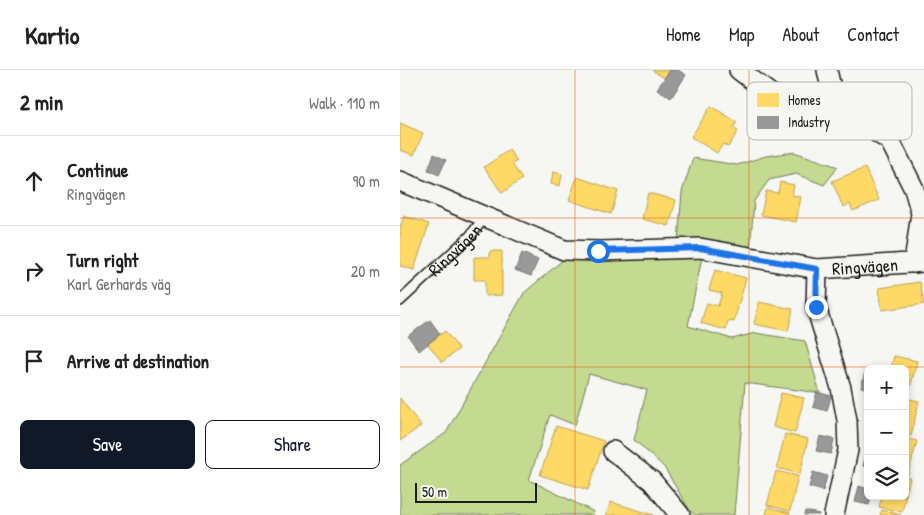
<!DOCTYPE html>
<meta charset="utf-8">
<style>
:root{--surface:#fff;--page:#f2f2f2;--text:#222;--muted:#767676;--line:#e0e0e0;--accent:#111827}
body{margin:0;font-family:"Patrick Hand",sans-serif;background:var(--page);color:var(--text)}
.controls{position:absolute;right:15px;bottom:15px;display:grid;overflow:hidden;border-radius:8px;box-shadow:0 2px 8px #0003}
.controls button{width:45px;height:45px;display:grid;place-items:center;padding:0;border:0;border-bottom:1px solid var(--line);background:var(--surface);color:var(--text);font:25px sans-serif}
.scale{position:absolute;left:15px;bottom:12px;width:122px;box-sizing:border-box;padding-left:5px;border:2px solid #1c1c1c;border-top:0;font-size:14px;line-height:18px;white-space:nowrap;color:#1c1c1c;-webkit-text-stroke:4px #f6f6f2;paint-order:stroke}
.stop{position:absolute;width:15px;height:15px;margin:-11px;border:4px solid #1a73e8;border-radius:50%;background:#fff}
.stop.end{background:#1a73e8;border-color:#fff;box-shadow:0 1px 5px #0008}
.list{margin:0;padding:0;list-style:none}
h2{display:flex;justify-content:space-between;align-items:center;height:65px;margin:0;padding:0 20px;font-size:21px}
h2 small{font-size:16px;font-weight:400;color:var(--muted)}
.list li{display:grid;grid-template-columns:32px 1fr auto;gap:15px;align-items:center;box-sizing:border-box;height:90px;padding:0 20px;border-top:1px solid var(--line)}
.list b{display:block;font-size:19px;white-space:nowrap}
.list p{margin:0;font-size:16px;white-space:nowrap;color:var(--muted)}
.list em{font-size:16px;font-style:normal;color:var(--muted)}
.actions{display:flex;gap:10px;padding:15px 20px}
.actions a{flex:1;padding:11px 0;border:1px solid var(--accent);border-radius:8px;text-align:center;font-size:18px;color:var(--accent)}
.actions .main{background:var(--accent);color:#fff}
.icon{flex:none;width:28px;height:28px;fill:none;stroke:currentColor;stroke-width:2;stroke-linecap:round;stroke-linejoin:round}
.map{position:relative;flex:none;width:524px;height:445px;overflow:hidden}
header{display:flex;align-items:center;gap:30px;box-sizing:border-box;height:70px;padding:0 25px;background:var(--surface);border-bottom:1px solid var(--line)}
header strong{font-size:24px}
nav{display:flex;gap:28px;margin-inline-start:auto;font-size:18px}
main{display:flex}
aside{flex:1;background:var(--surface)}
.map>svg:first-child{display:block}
</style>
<header>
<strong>Kartio</strong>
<nav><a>Home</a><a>Map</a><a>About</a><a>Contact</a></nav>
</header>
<main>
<aside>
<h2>2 min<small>Walk · 110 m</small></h2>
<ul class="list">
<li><svg class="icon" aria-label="ahead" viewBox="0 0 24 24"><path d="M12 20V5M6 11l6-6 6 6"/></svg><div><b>Continue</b><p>Ringvägen</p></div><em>90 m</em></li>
<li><svg class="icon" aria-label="right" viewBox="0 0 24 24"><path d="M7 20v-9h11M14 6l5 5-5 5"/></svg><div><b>Turn right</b><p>Karl Gerhards väg</p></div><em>20 m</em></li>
<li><svg class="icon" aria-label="arrive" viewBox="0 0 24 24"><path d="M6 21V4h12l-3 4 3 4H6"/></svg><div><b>Arrive at destination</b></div></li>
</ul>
<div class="actions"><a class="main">Save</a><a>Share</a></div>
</aside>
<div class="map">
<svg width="524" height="445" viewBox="0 0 524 445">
<rect width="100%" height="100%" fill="#f6f6f2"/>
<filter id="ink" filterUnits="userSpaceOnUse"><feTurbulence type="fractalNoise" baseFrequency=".02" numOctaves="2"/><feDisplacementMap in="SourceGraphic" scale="10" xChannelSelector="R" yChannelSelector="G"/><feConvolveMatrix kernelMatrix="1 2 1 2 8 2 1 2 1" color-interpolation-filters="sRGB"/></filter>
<g filter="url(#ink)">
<g fill="#c4da90" stroke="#707b56">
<polygon points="394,82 438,97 424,115 396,104 369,110 354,131 350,179 278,172 282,122 293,88 337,95 366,86"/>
<polygon points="302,187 288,256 332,269 355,263 405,271 420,323 345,313 334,445 295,445 290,441 264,397 241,376 234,370 247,320 189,304 175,355 150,345 129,410 194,442 193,445 0,445 0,395 46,363 124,223 164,189 200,191"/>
</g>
<g fill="#ffd966" stroke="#bba050">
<polygon points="252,0 270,0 264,8"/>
<polygon points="311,36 337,52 333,58 338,61 328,77 323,74 317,83 291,67"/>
<polygon points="0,53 23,63 14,85 0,80"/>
<polygon points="109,80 117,91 112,94 122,109 102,123 84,97"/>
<polygon points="465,98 479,130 453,141 450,134 443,137 432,111"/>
<polygon points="153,102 162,104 160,116 151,114"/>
<polygon points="177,107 218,121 211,144 169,130"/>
<polygon points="380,112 394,115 392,125 401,127 396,152 361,145 366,121 378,123"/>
<polygon points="248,123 276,130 269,156 242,149"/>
<polygon points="4,146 29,154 14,200 0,196 0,158"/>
<polygon points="90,181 102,181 102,225 85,226 85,210 74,210 74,187 90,187"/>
<polygon points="315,200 346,208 334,252 328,251 326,260 301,253 307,233 318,236 322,223 309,220"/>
<polygon points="520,212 524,234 482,240 479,218"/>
<polygon points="359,232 393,239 388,261 354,254"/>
<polygon points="45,261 59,279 42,292 28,274"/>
<polygon points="494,286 517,291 508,326 505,325 505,299 491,299"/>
<polygon points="381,323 404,328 395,363 373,357"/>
<polygon points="0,328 21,356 0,371"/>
<polygon points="505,328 519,331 511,366 505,364"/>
<polygon points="156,356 204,371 188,420 140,405"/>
<polygon points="385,364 408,369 400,404 377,398"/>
<polygon points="505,368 517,371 508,405 505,404"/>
<polygon points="376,401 398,406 390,441 367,435"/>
<polygon points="505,407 510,408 502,442 479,437 482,426 505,426"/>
<polygon points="211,432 254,445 206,445"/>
<polygon points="368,437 390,443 389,445 366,445"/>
<polygon points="482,440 501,445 480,445"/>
</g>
<g fill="#999" stroke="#747474">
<polygon points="270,0 278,0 286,5 271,28 257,19"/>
<polygon points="34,84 46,90 39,105 28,100"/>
<polygon points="122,183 138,190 131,206 115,200"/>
<polygon points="30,250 40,264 19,281 8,266"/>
<polygon points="465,302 468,302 468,319 461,317"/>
<polygon points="417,322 431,326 427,341 413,337"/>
<polygon points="420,366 434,369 431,384 416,381"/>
<polygon points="467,381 468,381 468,397 463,396"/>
<polygon points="413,402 427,406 423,421 409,417"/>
<polygon points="459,416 468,419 468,426 472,426 469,435 455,432"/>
<polygon points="405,441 419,444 419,445 404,445"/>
</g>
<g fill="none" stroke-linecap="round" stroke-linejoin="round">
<g stroke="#1c1c1c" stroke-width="12">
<g id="lane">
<path id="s1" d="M0,231L70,166L85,147"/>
</g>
</g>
<g stroke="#1c1c1c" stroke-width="22">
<g id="street">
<polyline points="339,0 372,25 436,40"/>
<polyline points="427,0 436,40 469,57 490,71 514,119 521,143 514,193"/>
<path id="s2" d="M0,111L164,180L200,181L300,178L417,199L524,192"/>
<polyline points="417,199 416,237 441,318 447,350 448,380 434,445"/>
<polyline points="213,381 252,411 280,445"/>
</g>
</g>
<use href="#lane" stroke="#f6f6f2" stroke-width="9"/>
<use href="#street" stroke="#f6f6f2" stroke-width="19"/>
</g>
</g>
<g fill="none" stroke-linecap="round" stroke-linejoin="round" filter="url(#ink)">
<polyline stroke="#1a73e8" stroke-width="6" points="198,181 300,178 417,199 416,237"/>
</g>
<path fill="none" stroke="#e8590c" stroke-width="1" stroke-opacity="0.55" d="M175,0V445M349,0V445M0,148H524M0,297H524"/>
<g text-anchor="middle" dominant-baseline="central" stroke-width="5" stroke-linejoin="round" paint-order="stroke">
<g font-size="18" fill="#1c1c1c" stroke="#f6f6f2">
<text stroke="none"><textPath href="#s1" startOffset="75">Ringvägen</textPath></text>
<text stroke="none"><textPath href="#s2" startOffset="481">Ringvägen</textPath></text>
</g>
</g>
<rect x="347" y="12" width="165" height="58" rx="8" fill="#f6f6f2" stroke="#b5b5b2" stroke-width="1"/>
<rect x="357" y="23" width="22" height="14" fill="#ffd966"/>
<rect x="357" y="46" width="22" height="13" fill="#999"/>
<g font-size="14" fill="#1c1c1c">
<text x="388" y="35">Homes</text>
<text x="388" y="57">Industry</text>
</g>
</svg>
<div class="controls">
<button>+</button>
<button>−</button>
<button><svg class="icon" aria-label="layers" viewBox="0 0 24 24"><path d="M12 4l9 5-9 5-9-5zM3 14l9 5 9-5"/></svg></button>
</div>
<div class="scale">50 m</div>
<div class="stop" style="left:198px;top:181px"></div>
<div class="stop end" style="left:416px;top:237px"></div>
</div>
</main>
